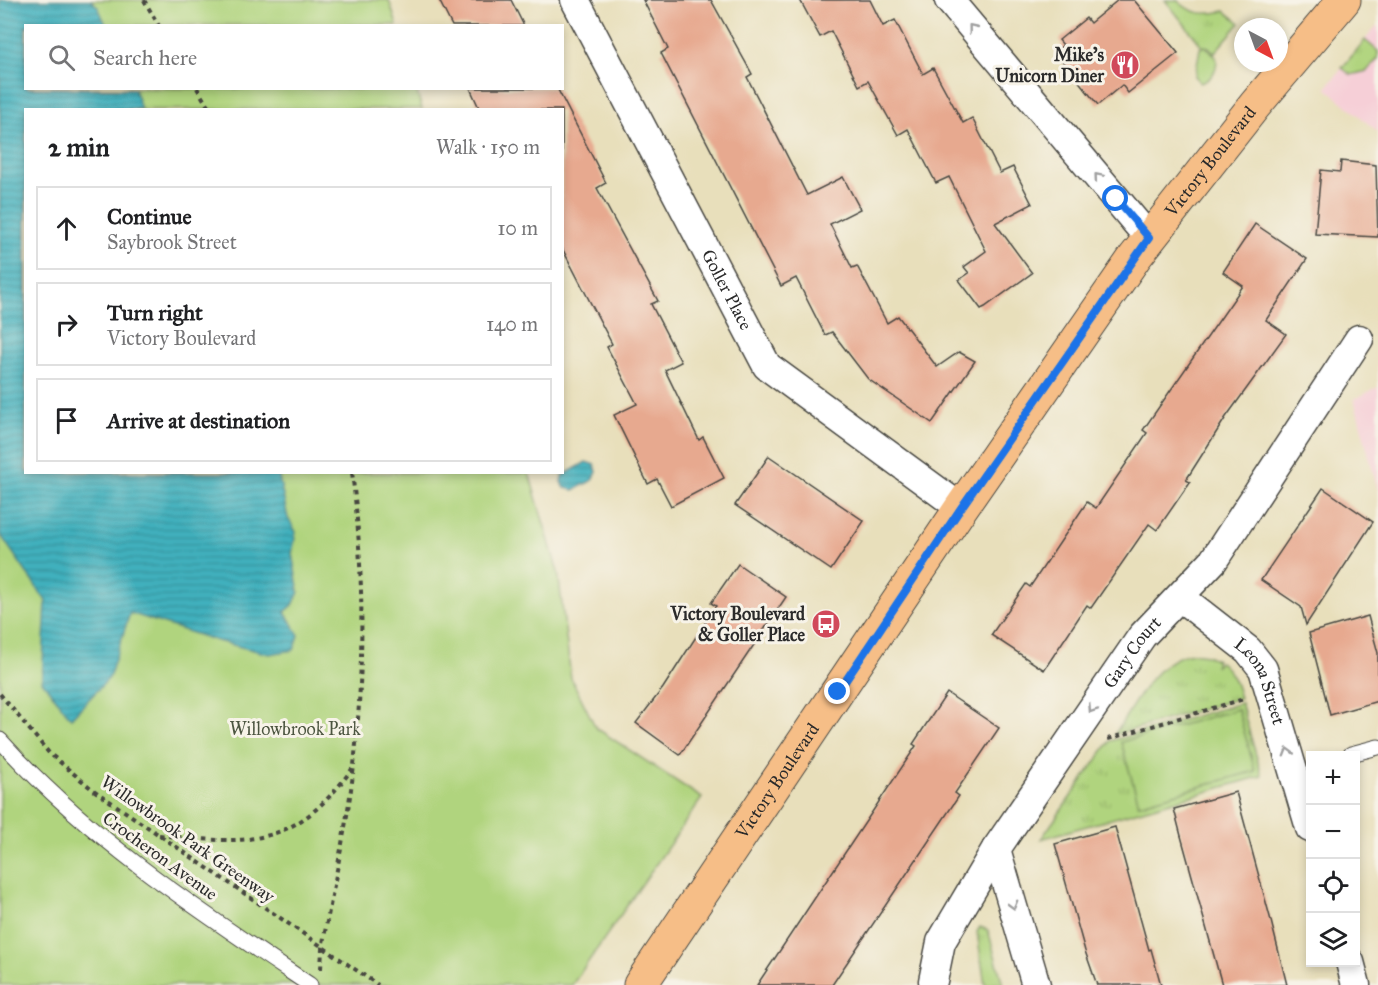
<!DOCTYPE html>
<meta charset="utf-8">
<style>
:root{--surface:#fff;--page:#f6f6f6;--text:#202124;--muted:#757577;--line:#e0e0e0}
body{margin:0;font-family:"IM FELL Great Primer",serif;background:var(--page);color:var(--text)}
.controls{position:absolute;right:18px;bottom:18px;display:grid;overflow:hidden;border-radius:0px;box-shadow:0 3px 9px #0003}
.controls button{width:54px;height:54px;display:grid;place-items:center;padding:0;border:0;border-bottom:2px solid var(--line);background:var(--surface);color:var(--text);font:30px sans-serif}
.compass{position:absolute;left:1234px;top:18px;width:54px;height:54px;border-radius:50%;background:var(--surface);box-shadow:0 3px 9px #0003;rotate:139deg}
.stop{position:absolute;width:18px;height:18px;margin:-14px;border:4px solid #1a73e8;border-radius:50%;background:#fff}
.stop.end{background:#1a73e8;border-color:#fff;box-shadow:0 2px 6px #0008}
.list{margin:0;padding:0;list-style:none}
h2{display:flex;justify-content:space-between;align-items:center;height:78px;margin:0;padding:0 24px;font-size:26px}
h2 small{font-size:20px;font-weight:400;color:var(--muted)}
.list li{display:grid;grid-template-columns:39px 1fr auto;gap:18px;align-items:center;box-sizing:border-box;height:84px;margin:0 12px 12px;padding:0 12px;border:2px solid var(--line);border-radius:0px}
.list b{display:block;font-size:22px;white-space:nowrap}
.list p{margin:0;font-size:20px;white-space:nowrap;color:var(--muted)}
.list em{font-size:20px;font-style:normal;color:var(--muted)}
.icon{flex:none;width:33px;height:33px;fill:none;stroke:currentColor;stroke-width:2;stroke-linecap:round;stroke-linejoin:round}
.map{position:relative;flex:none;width:1378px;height:985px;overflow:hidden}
.search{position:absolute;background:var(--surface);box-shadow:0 3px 9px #0003;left:24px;top:24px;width:540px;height:66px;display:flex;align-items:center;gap:15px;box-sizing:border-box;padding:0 21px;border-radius:0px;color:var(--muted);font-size:22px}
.panel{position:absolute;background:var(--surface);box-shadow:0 3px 9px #0003;left:24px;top:108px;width:540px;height:366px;border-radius:0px}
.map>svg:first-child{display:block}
</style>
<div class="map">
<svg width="1378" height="985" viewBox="0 0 1378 985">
<defs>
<pattern id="grass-tufts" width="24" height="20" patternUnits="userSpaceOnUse" patternTransform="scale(1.5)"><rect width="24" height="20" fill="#b0d47e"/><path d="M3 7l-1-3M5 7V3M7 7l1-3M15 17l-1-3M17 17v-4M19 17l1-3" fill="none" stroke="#98b66d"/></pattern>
<pattern id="water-rules" width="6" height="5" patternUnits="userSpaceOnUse" patternTransform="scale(1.5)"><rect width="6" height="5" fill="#41b0bd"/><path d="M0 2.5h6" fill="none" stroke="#378f9a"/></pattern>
</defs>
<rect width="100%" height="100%" fill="#f7f3e8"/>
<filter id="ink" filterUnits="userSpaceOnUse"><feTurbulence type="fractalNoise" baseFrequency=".0167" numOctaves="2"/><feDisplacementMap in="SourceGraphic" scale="12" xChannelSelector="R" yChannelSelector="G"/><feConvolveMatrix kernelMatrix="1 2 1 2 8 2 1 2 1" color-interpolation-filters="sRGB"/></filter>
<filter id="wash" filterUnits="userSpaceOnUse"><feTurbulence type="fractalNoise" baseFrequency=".008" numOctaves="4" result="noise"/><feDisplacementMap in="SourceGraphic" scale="24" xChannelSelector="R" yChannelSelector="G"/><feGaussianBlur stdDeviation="1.35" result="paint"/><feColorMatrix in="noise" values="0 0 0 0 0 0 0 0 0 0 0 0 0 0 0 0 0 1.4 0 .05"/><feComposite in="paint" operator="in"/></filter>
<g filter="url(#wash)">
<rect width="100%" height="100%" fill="#e8dfbb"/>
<g fill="#f6cfd7">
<polygon points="1378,24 1378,132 1326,88"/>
<polygon points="1378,387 1378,491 1354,399"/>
</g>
<g fill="url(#grass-tufts)" stroke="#6e8054" stroke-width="1.5">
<path d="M1165,0H1177C1191,15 1206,15 1225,11L1240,23L1214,53L1209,47L1202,46Z"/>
<polygon points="1365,40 1378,51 1378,59 1367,71 1351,75 1342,68"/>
<path d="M1192,653L1207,655L1217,660L1215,666L1220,662C1232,672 1236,683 1240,698L1114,735C1134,706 1154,659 1192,653Z"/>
<polygon points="1241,703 1262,776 1041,839 1110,741"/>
<polygon points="980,927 988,930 1003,985 985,985 977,932"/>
</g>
<g fill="#b0d47e" stroke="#6e8054" stroke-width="1.5">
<polygon points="0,0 389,0 397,25 26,26 26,88 416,89 422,109 26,110 26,472 529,473 558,572 571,678 596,728 702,798 572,985 0,985"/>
<path d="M1205,46L1216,56C1219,68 1212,80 1200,83L1195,76L1200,48Z"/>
<polygon points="1238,709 1255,771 1139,804 1121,742"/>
</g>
<g fill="url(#water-rules)" stroke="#366e74" stroke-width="1.5">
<polygon points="0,0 91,0 98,7 106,25 26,26 26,88 134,89 141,109 26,110 26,472 278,473 288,518 296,532 292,554 299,592 293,605 285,612 299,635 294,650 269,654 217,641 130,613 109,678 71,718 42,681 46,601 0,534"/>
<polygon points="586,462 595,465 597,472 593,480 574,490 565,488 561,482 562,476"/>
</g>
<g id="blocks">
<g fill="#e7a98f">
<polygon points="439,0 511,0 524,26 452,26"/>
<polygon points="643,0 711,0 752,74 747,77 807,195 843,177 860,209 830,224 852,268 857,266 887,323 898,316 937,367 959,352 975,361 932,423 868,379 832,332 825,335 796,278 781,286 661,53 668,49"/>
<polygon points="800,0 870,0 883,26 895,20 923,74 933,68 963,123 972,118 1000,173 1013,167 1032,204 995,223 1032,273 985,307 981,309 959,280 969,273 964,267 986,251 949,177 936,183 908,129 898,135 868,81 859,86 831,31 820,37"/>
<polygon points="1118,0 1134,0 1178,53 1128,93 1122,85 1098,105 1055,52 1063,45 1059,40 1086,18 1090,23"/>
<polygon points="470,88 557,88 606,183 597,188 658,301 651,304 681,362 665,370 699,440 703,437 724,478 671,506 657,479 648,484 614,415 637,404 607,347 612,344 562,248 562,110 480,110"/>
<polygon points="1341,161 1376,165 1378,237 1315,234 1321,170 1340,172"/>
<polygon points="1255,224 1307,259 1266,320 1286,334 1226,417 1186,480 1190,482 1157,530 1149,524 1091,608 1087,605 1044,670 991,635 1026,584 1030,587 1087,502 1096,508 1147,433 1143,430 1243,286 1223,272"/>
<polygon points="769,456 864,521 831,570 735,505"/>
<polygon points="1323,488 1373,522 1306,625 1301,607 1261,580"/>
<polygon points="738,564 786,597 680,755 636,723 663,688 716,606 711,603"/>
<polygon points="1368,616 1378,653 1378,701 1330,715 1309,633"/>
<polygon points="947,693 999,728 955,793 959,796 832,985 757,985 916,746 913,744"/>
<polygon points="1236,792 1270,917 1287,985 1222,985 1181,836 1174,809"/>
<polygon points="1115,827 1149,950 1151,949 1161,985 1097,985 1085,951 1055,844"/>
</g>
</g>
</g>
<g filter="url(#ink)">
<use href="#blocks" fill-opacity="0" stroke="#474641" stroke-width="1.5"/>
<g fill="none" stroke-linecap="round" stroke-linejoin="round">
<g stroke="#474641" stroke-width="17">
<g id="lane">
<path d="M0,740C89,839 201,912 310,985"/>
<polyline points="1351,754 1378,747"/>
</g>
</g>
<g stroke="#474641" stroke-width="31">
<g id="street">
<path id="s1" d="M575,0L767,366L961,508"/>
<polyline points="949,0 1149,238"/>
<path id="s2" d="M1180,597L1248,650L1263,669L1310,828"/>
<polyline points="996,849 1036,985"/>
<polyline points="1350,962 1356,985"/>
<path id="s3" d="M933,981L941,942L996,849L1142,636L1213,561L1359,339"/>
</g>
</g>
<g stroke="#474641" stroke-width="35">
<g id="primary">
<path id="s4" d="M640,985L961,508L1135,257L1255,105L1344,0"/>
</g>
</g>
<g stroke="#474641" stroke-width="4" stroke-dasharray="4.5 4.5" stroke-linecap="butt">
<polyline points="144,0 159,26"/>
<polyline points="197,88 210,110"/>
<polyline points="0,694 49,753 92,789 378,985"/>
<polyline points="1108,739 1244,699"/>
<path d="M159,835C250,845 294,848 352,769"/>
<path d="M321,969L322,949C333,885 349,820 355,755C364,660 364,567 352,472"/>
</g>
<use href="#lane" stroke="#fff" stroke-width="15"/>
<use href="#street" stroke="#fff" stroke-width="28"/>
<use href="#primary" stroke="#f6be87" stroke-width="33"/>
</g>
<defs><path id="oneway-chevron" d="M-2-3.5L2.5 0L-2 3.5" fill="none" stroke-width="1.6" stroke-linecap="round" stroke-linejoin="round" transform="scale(1.5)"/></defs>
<g stroke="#a0a0a0">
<use href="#oneway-chevron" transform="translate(972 28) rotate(-129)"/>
<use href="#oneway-chevron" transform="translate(1098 177) rotate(-130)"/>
<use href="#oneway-chevron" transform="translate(1092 709) rotate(124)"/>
<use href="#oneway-chevron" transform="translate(1288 752) rotate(-106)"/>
<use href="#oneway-chevron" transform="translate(1013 905) rotate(74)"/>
</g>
</g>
<g fill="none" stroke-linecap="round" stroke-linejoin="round" filter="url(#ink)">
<polyline stroke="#1a73e8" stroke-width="8" points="838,692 961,508 1149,238 1116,199"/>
</g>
<defs>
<g id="restaurant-disc" transform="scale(1.5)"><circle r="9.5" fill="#d1495b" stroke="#f7f3e8"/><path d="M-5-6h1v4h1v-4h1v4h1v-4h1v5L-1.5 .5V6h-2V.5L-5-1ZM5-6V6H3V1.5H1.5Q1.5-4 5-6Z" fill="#fff"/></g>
<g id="bus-disc" transform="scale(1.5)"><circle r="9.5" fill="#d1495b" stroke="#f7f3e8"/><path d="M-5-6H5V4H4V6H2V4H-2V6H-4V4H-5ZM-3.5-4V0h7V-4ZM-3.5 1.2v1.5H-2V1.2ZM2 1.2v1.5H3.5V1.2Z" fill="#fff"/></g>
</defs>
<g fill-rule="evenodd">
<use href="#restaurant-disc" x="1125" y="65"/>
<use href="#bus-disc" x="826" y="624"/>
</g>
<g text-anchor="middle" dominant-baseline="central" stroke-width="6" stroke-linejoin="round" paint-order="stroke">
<g font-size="18" font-weight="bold" fill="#2b2b2b" stroke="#f7f3e8" text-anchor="end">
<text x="1104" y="55">Mike's<tspan x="1104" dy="21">Unicorn Diner</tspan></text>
<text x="805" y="614">Victory Boulevard<tspan x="805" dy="21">&amp; Goller Place</tspan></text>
</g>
<g font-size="18" fill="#2b2b2b" stroke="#f7f3e8">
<text stroke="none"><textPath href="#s4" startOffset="1002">Victory Boulevard</textPath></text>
<text stroke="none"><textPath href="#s1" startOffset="327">Goller Place</textPath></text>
<text stroke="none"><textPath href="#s3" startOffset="387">Gary Court</textPath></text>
<text stroke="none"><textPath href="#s2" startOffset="120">Leona Street</textPath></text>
<text stroke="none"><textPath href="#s4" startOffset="246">Victory Boulevard</textPath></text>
<text transform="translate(188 839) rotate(35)">Willowbrook Park Greenway</text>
<text transform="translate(160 856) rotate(36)">Crocheron Avenue</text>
</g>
<g font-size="18" fill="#4c5540" stroke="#f7f3e8">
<text x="295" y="729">Willowbrook Park</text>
</g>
</g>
</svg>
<div class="controls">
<button>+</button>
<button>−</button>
<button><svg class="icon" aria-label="locate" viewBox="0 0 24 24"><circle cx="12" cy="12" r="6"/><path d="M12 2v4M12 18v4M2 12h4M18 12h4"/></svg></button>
<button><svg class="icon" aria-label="layers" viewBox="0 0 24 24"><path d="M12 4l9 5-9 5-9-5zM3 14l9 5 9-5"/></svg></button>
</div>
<svg class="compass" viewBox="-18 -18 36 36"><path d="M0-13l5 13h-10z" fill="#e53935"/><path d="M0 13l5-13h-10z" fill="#757577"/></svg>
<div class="stop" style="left:1116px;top:199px"></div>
<div class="stop end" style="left:838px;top:692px"></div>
<div class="search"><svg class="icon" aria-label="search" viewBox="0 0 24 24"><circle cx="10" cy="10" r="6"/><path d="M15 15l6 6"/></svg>Search here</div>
<section class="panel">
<h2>2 min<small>Walk · 150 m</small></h2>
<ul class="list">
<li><svg class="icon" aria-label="ahead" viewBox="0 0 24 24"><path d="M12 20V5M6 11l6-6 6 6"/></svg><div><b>Continue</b><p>Saybrook Street</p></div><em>10 m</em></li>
<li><svg class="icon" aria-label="right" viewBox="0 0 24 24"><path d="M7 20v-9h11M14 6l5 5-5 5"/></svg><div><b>Turn right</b><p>Victory Boulevard</p></div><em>140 m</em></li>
<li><svg class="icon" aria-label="arrive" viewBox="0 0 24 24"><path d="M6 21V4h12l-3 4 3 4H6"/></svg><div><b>Arrive at destination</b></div></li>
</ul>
</section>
</div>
